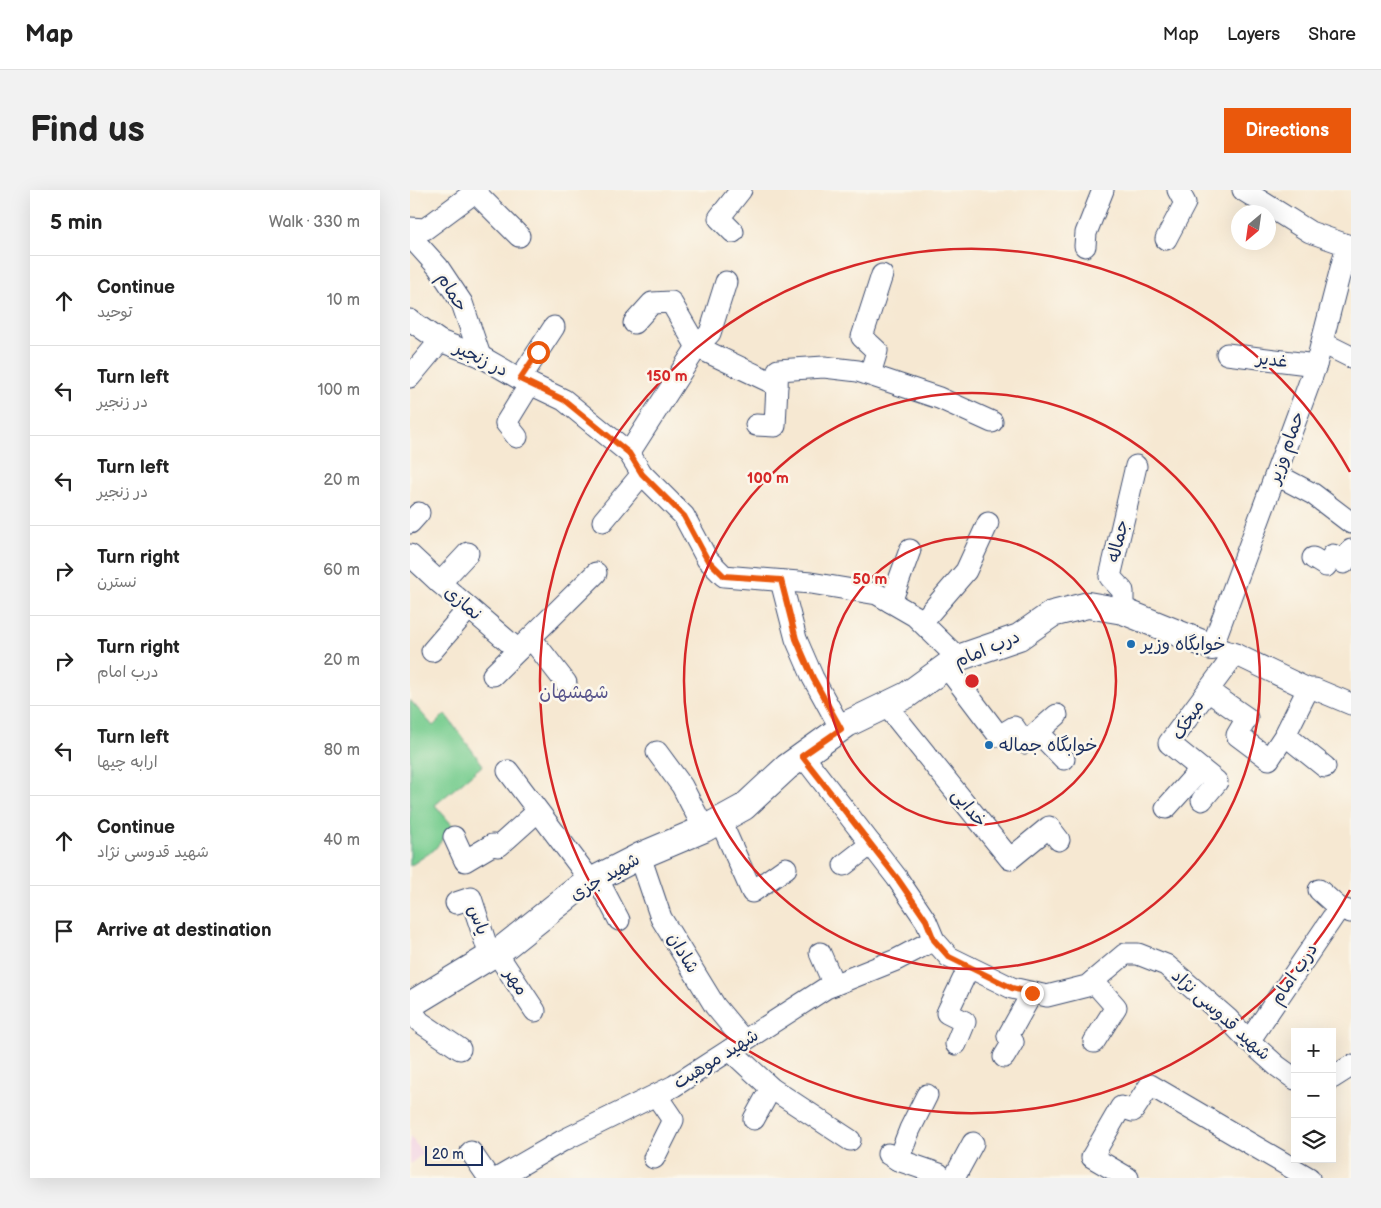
<!DOCTYPE html>
<meta charset="utf-8">
<style>
:root{--surface:#fff;--page:#f2f2f2;--text:#222;--muted:#767676;--line:#e0e0e0;--accent:#ea580c}
body{margin:0;font-family:"Balsamiq Sans","Playpen Sans Arabic",sans-serif;background:var(--page);color:var(--text)}
.controls{position:absolute;right:15px;bottom:15px;display:grid;overflow:hidden;border-radius:0px;box-shadow:0 5px 20px #0002}
.controls button{width:45px;height:45px;display:grid;place-items:center;padding:0;border:0;border-bottom:1px solid var(--line);background:var(--surface);color:var(--text);font:25px sans-serif}
.compass{position:absolute;left:821px;top:15px;width:45px;height:45px;border-radius:50%;background:var(--surface);box-shadow:0 5px 20px #0002;rotate:209deg}
.scale{position:absolute;left:15px;bottom:12px;width:58px;box-sizing:border-box;padding-left:5px;border:2px solid #1b2f5e;border-top:0;font-size:14px;line-height:18px;white-space:nowrap;color:#1b2f5e;-webkit-text-stroke:4px #fbf7ec;paint-order:stroke}
.stop{position:absolute;width:15px;height:15px;margin:-11px;border:4px solid #ea580c;border-radius:50%;background:#fff}
.stop.end{background:#ea580c;border-color:#fff;box-shadow:0 1px 5px #0008}
.list{margin:0;padding:0;list-style:none}
h2{display:flex;justify-content:space-between;align-items:center;height:65px;margin:0;padding:0 20px;font-size:21px}
h2 small{font-size:16px;font-weight:400;color:var(--muted)}
.list li{display:grid;grid-template-columns:32px 1fr auto;gap:15px;align-items:center;box-sizing:border-box;height:90px;padding:0 20px;border-top:1px solid var(--line)}
.list b{display:block;font-size:19px;white-space:nowrap}
.list p{margin:0;font-size:16px;white-space:nowrap;color:var(--muted)}
.list em{font-size:16px;font-style:normal;color:var(--muted)}
.icon{flex:none;width:28px;height:28px;fill:none;stroke:currentColor;stroke-width:2;stroke-linecap:round;stroke-linejoin:round}
.map{position:relative;flex:none;width:941px;height:988px;overflow:hidden;border-radius:0px}
header{display:flex;align-items:center;gap:30px;box-sizing:border-box;height:70px;padding:0 25px;background:var(--surface);border-bottom:1px solid var(--line)}
header strong{font-size:24px}
nav{display:flex;gap:28px;margin-inline-start:auto;font-size:18px}
.intro{display:flex;align-items:center;justify-content:space-between;box-sizing:border-box;height:120px;padding:0 30px}
h1{margin:0;font-size:35px}
.button{padding:12px 22px;border-radius:0px;background:var(--accent);color:#fff;font-size:18px;font-weight:700}
main{display:flex;gap:30px;padding:0 30px}
aside{flex:1;background:var(--surface);border-radius:0px;box-shadow:0 5px 20px #0002}
.map>svg:first-child{display:block}
</style>
<header>
<strong>Map</strong>
<nav><a>Map</a><a>Layers</a><a>Share</a></nav>
</header>
<div class="intro"><h1>Find us</h1><a class="button">Directions</a></div>
<main>
<aside>
<h2>5 min<small>Walk · 330 m</small></h2>
<ul class="list">
<li><svg class="icon" aria-label="ahead" viewBox="0 0 24 24"><path d="M12 20V5M6 11l6-6 6 6"/></svg><div><b>Continue</b><p>توحید</p></div><em>10 m</em></li>
<li><svg class="icon" aria-label="left" viewBox="0 0 24 24"><path d="M17 20v-9H6M10 6l-5 5 5 5"/></svg><div><b>Turn left</b><p>در زنجیر</p></div><em>100 m</em></li>
<li><svg class="icon" aria-label="left" viewBox="0 0 24 24"><path d="M17 20v-9H6M10 6l-5 5 5 5"/></svg><div><b>Turn left</b><p>در زنجیر</p></div><em>20 m</em></li>
<li><svg class="icon" aria-label="right" viewBox="0 0 24 24"><path d="M7 20v-9h11M14 6l5 5-5 5"/></svg><div><b>Turn right</b><p>نسترن</p></div><em>60 m</em></li>
<li><svg class="icon" aria-label="right" viewBox="0 0 24 24"><path d="M7 20v-9h11M14 6l5 5-5 5"/></svg><div><b>Turn right</b><p>درب امام</p></div><em>20 m</em></li>
<li><svg class="icon" aria-label="left" viewBox="0 0 24 24"><path d="M17 20v-9H6M10 6l-5 5 5 5"/></svg><div><b>Turn left</b><p>ارابه چیها</p></div><em>80 m</em></li>
<li><svg class="icon" aria-label="ahead" viewBox="0 0 24 24"><path d="M12 20V5M6 11l6-6 6 6"/></svg><div><b>Continue</b><p>شهید قدوسی نژاد</p></div><em>40 m</em></li>
<li><svg class="icon" aria-label="arrive" viewBox="0 0 24 24"><path d="M6 21V4h12l-3 4 3 4H6"/></svg><div><b>Arrive at destination</b></div></li>
</ul>
</aside>
<div class="map">
<svg width="941" height="988" viewBox="0 0 941 988">
<rect width="100%" height="100%" fill="#fbf7ec"/>
<filter id="ink" filterUnits="userSpaceOnUse"><feTurbulence type="fractalNoise" baseFrequency=".02" numOctaves="2"/><feDisplacementMap in="SourceGraphic" scale="10" xChannelSelector="R" yChannelSelector="G"/><feConvolveMatrix kernelMatrix="1 2 1 2 8 2 1 2 1" color-interpolation-filters="sRGB"/></filter>
<filter id="wash" filterUnits="userSpaceOnUse"><feTurbulence type="fractalNoise" baseFrequency=".0096" numOctaves="4" result="noise"/><feDisplacementMap in="SourceGraphic" scale="20" xChannelSelector="R" yChannelSelector="G"/><feGaussianBlur stdDeviation="1.12" result="paint"/><feColorMatrix in="noise" values="0 0 0 0 0 0 0 0 0 0 0 0 0 0 0 0 0 1.4 0 .05"/><feComposite in="paint" operator="in"/></filter>
<g filter="url(#wash)">
<rect width="100%" height="100%" fill="#f6e8d2"/>
<polygon fill="#f2d0e2" points="0,946 13,964 0,974"/>
<polygon fill="#78cd90" stroke="#4a7e77" points="0,510 23,536 35,524 73,575 25,615 43,636 24,660 0,676"/>
</g>
<g filter="url(#ink)">
<g fill="none" stroke-linecap="round" stroke-linejoin="round">
<g stroke="#3c4b6f" stroke-width="23">
<g id="minor">
<polyline points="833,0 900,42 937,55 906,175 802,457 825,464 898,499 905,499 941,514"/>
<polyline points="0,38 15,39 65,2 109,46"/>
<polyline points="323,42 309,28 331,0"/>
<polyline points="0,46 28,77 52,113 70,166"/>
<polyline points="756,49 775,13 768,0"/>
<polyline points="675,56 676,43 693,0"/>
<polyline points="0,130 30,151 70,166 110,189 154,210 219,263 232,284 274,326 297,369 314,386 401,393 467,404 505,426 548,468"/>
<polyline points="224,133 242,113 261,112 287,157 367,195 368,180 414,177 448,181 529,208 582,232"/>
<polyline points="913,153 941,167"/>
<polyline points="817,164 906,175"/>
<polyline points="460,184 467,161 452,147 472,85"/>
<polyline points="0,187 30,151"/>
<polyline points="110,189 144,137"/>
<polyline points="346,235 365,236 367,195"/>
<polyline points="107,247 96,233 120,194"/>
<polyline points="219,263 287,157 300,143 316,92"/>
<polyline points="867,285 903,304 941,333"/>
<polyline points="193,331 232,284"/>
<polyline points="0,333 9,323"/>
<polyline points="0,365 30,393 108,460"/>
<polyline points="903,368 916,376 923,365 934,373 941,360"/>
<polyline points="371,391 386,449 403,488 431,539"/>
<polyline points="30,393 58,363"/>
<polyline points="481,412 500,360"/>
<polyline points="713,421 713,401 700,387 726,276"/>
<polyline points="512,432 556,381 578,333"/>
<polyline points="121,448 156,493"/>
<polyline points="22,461 59,418"/>
<polyline points="536,476 589,546 604,537 615,553 647,525"/>
<polyline points="83,485 186,383"/>
<polyline points="798,501 837,528 827,545 859,569 875,545 898,499"/>
<polyline points="476,515 600,669 639,637 649,650"/>
<polyline points="628,542 654,569"/>
<polyline points="875,545 915,577"/>
<polyline points="247,562 272,596 294,639"/>
<polyline points="393,566 487,688 516,731 524,750 539,767 602,798 637,806 677,796 715,764 728,764 756,775 818,829 839,851 867,876 885,889"/>
<polyline points="98,581 181,691"/>
<polyline points="792,610 807,592 759,553 825,464"/>
<polyline points="756,618 791,579"/>
<polyline points="310,630 342,702 376,678"/>
<polyline points="44,647 55,671 82,655 89,656 127,622"/>
<polyline points="230,666 251,728 305,816 334,851"/>
<polyline points="434,675 461,654"/>
<polyline points="187,688 209,730"/>
<polyline points="909,700 929,718 941,722"/>
<polyline points="46,713 61,708 80,766"/>
<polyline points="86,762 125,821"/>
<polyline points="410,763 424,795"/>
<polyline points="683,791 706,817 684,852"/>
<polyline points="0,819 10,832 50,859"/>
<polyline points="839,851 929,718"/>
<polyline points="546,854 555,832 537,823 559,777"/>
<polyline points="320,860 361,898 440,950"/>
<polyline points="594,867 603,852 598,846 622,803"/>
<polyline points="922,888 941,876"/>
<polyline points="344,929 361,898"/>
<polyline points="61,962 79,988"/>
<polyline points="478,964 488,970 529,984 532,988"/>
<polyline points="244,968 263,930 246,905"/>
<polyline points="488,970 500,939 517,905"/>
<polyline points="88,988 152,951 264,896 416,798 486,770 524,750"/>
<polyline points="544,988 563,953"/>
<polyline points="718,988 682,967 711,917 723,921 740,895 899,988"/>
</g>
</g>
<g stroke="#3c4b6f" stroke-width="28">
<polyline id="tertiary" points="0,815 92,759 171,696 230,666 294,639 334,617 377,577 437,534 497,505 548,468 609,447 642,424 678,415 713,421 802,457"/>
</g>
<use href="#minor" stroke="#fff" stroke-width="21"/>
<use href="#tertiary" stroke="#fff" stroke-width="26"/>
</g>
</g>
<g fill="none" stroke-linecap="round" stroke-linejoin="round" filter="url(#ink)">
<polyline stroke="#ea580c" stroke-width="6" points="128,162 110,189 154,210 219,263 232,284 274,326 297,369 314,386 371,390 386,449 403,488 431,539 392,566 487,688 516,730 524,750 539,767 602,798 622,803"/>
</g>
<g fill="none" stroke="#d62828" stroke-width="2.5">
<circle cx="562" cy="491" r="144"/>
<circle cx="562" cy="491" r="288"/>
<path d="M940 700A432 432 0 1 1 940 282"/>
</g>
<g fill="#1f6fb2" stroke="#fbf7ec" stroke-width="2">
<circle cx="721" cy="454" r="5"/>
<circle cx="579" cy="555" r="5"/>
</g>
<g text-anchor="middle" dominant-baseline="central" stroke-width="5" stroke-linejoin="round" paint-order="stroke">
<g font-size="18" fill="#1b2f5e" stroke="#fbf7ec">
<text transform="translate(42 102) rotate(59)">حمام</text>
<text transform="translate(71 169) rotate(26)">در زنجیر</text>
<text transform="translate(862 170) rotate(7)">غدیر</text>
<text transform="translate(876 258) rotate(-70)">حمام وزیر</text>
<text transform="translate(708 351) rotate(-77)">جماله</text>
<text transform="translate(53 413) rotate(40)">نمازی</text>
<text transform="translate(577 459) rotate(-23)">درب امام</text>
<text transform="translate(778 530) rotate(-57)">میخک</text>
<text transform="translate(559 618) rotate(51)">خدایی</text>
<text transform="translate(195 687) rotate(-30)">شهید جزی</text>
<text transform="translate(68 730) rotate(69)">یاس</text>
<text transform="translate(273 763) rotate(59)">شادان</text>
<text transform="translate(884 784) rotate(-56)">درب امام</text>
<text transform="translate(106 792) rotate(57)">مهر</text>
<text transform="translate(811 825) rotate(42)">شهید قدوسی نژاد</text>
<text transform="translate(306 869) rotate(-32)">شهید موهبت</text>
</g>
<g font-size="18" fill="#1b2f5e" stroke="#fbf7ec" text-anchor="start">
<text x="731" y="454">خوابگاه وزیر</text>
<text x="589" y="555">خوابگاه جماله</text>
</g>
<g font-size="19" fill="#59568d" stroke="#fbf7ec">
<text x="164" y="502">شهشهان</text>
</g>
</g>
<circle cx="562" cy="491" r="8" fill="#d62828" stroke="#fbf7ec" stroke-width="2.5"/>
<g font-size="15" text-anchor="middle" font-weight="bold" fill="#d62828" stroke="#fbf7ec" stroke-width="5" stroke-linejoin="round" paint-order="stroke">
<text x="257" y="191">150 m</text>
<text x="358" y="293">100 m</text>
<text x="460" y="394">50 m</text>
</g>
</svg>
<div class="controls">
<button>+</button>
<button>−</button>
<button><svg class="icon" aria-label="layers" viewBox="0 0 24 24"><path d="M12 4l9 5-9 5-9-5zM3 14l9 5 9-5"/></svg></button>
</div>
<svg class="compass" viewBox="-18 -18 36 36"><path d="M0-13l5 13h-10z" fill="#e53935"/><path d="M0 13l5-13h-10z" fill="#767676"/></svg>
<div class="scale">20 m</div>
<div class="stop" style="left:128px;top:162px"></div>
<div class="stop end" style="left:622px;top:803px"></div>
</div>
</main>
